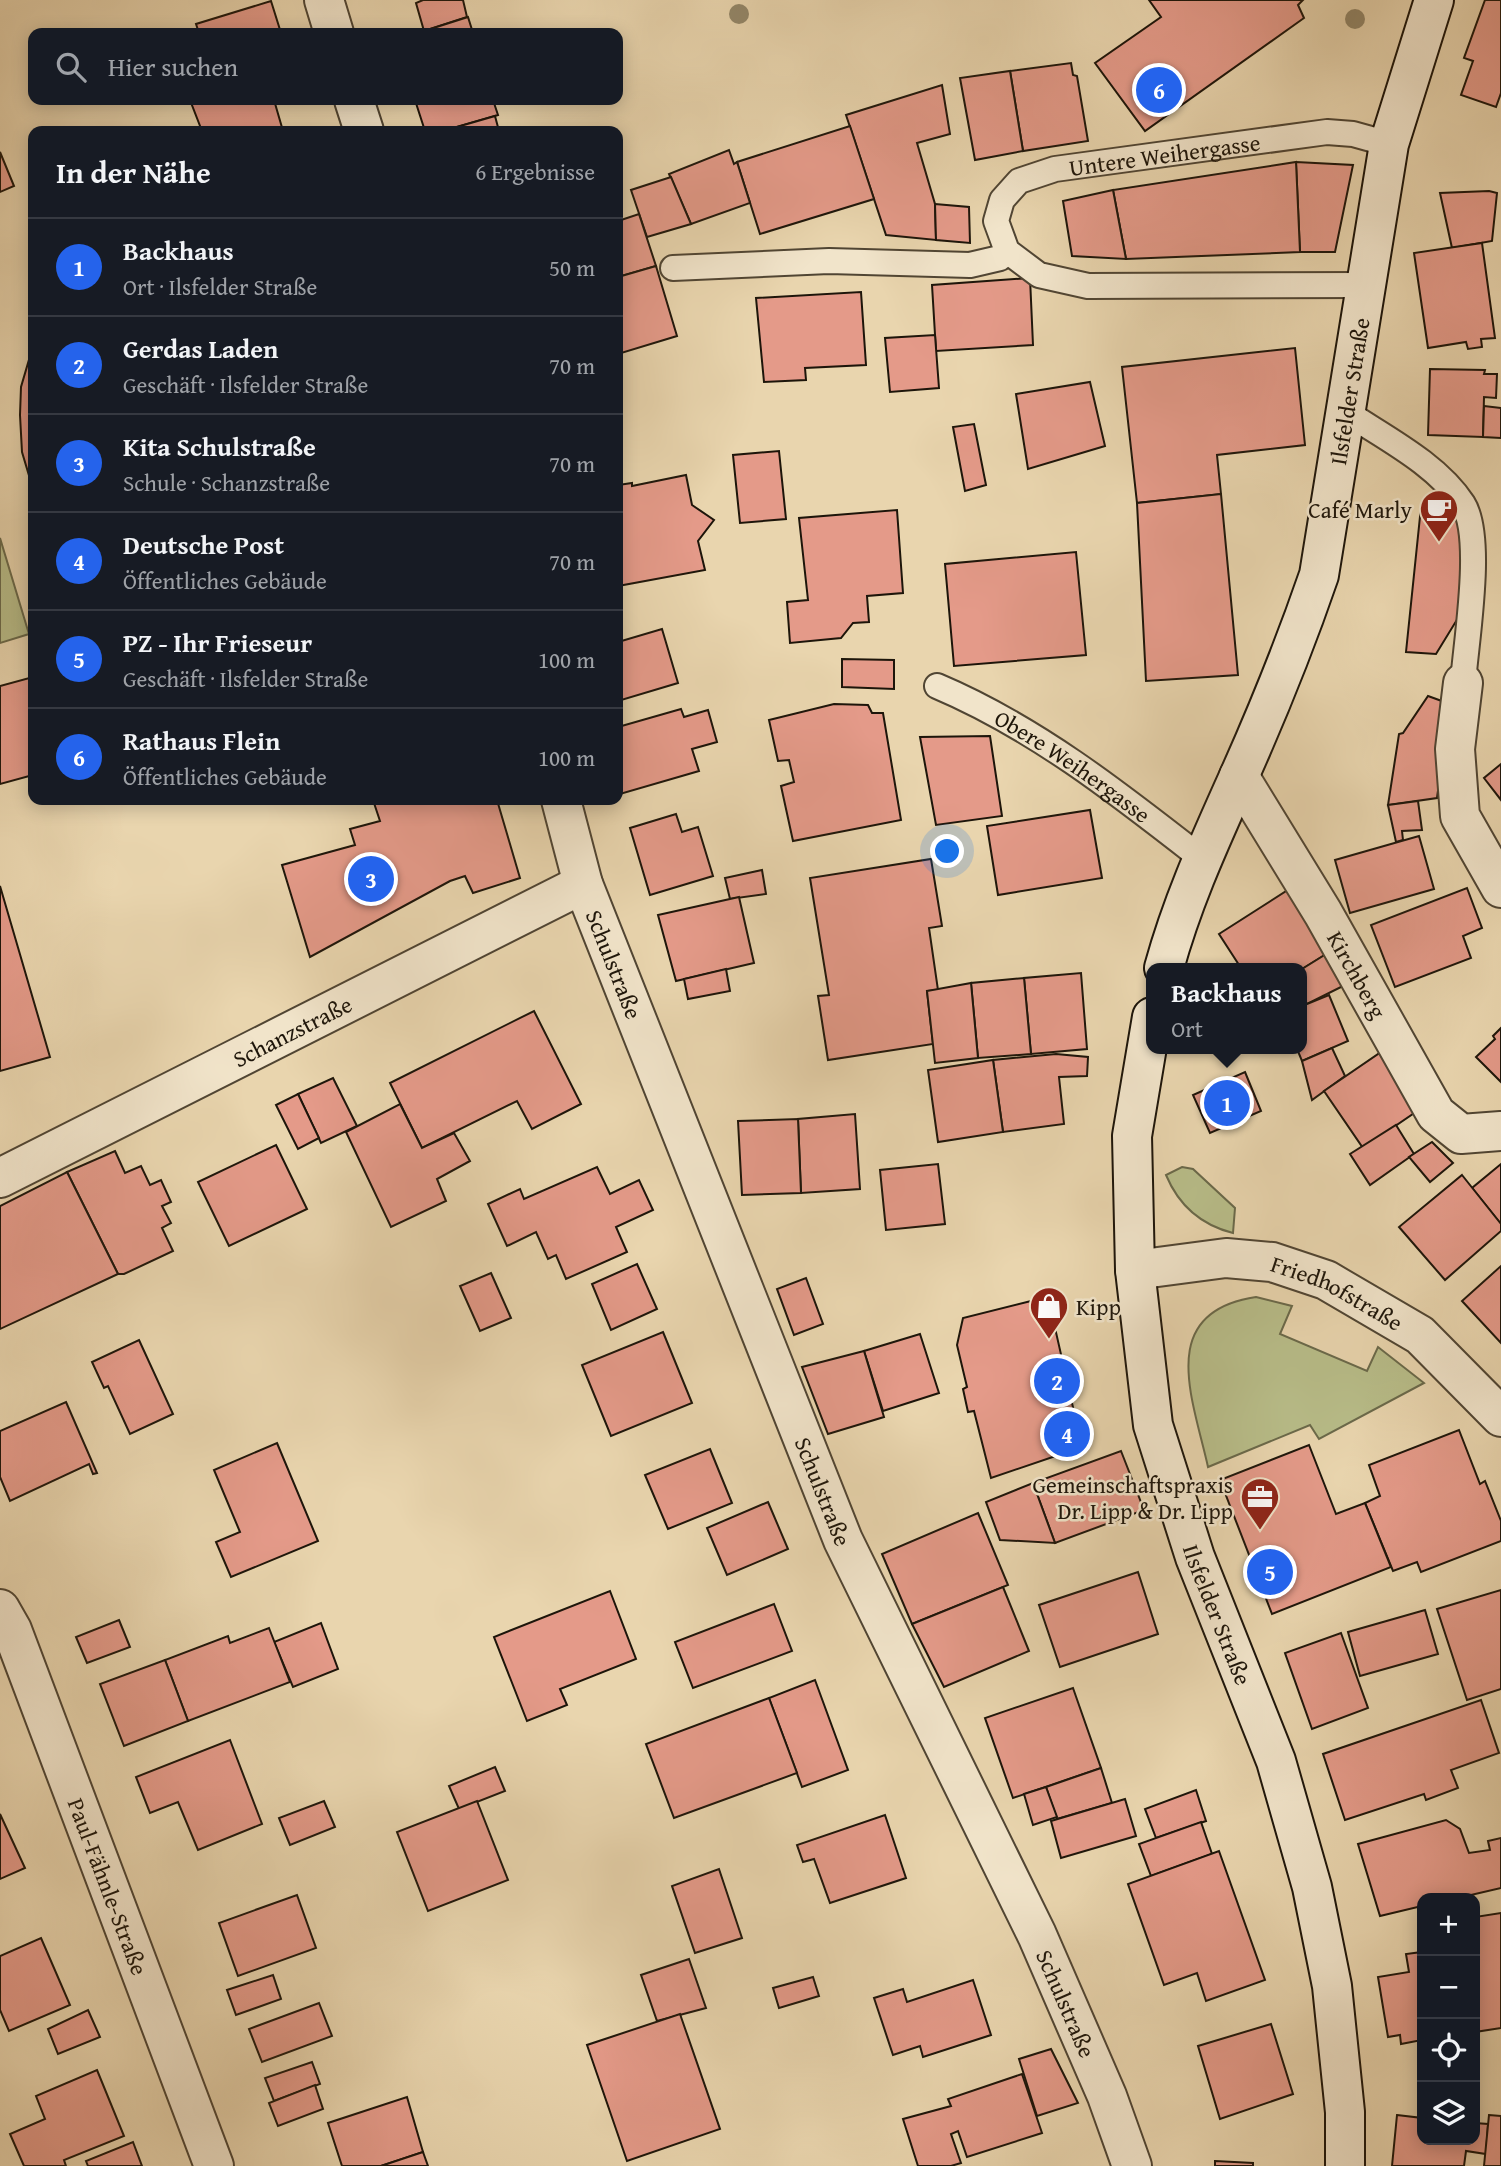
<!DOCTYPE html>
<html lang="de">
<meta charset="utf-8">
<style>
:root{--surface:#171b24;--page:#242831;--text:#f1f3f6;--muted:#9ea1a6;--line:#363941;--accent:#2563eb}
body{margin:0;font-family:"Gentium Book Plus",serif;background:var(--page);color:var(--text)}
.controls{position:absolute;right:21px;bottom:21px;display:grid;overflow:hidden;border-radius:14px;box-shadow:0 4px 18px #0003}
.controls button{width:63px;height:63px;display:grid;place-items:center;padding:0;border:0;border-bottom:2px solid var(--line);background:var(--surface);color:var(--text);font:35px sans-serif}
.you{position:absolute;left:948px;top:852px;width:24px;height:24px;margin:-18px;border:5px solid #fff;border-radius:50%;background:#1a73e8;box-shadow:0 0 0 10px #1a73e833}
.badge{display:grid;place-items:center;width:46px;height:46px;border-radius:50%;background:var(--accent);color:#fff;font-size:23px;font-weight:700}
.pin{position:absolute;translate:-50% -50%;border:4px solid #fff;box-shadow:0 2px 7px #0006}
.popup{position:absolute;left:1146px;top:963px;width:161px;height:91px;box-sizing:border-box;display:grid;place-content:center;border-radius:14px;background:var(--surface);filter:drop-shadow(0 2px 5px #0005);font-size:23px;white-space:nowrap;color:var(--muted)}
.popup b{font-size:26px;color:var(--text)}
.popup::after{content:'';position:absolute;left:50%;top:100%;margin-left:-14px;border:14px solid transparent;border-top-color:var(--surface)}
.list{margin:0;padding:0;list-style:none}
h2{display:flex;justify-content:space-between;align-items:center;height:91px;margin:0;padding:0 28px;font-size:30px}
h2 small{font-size:23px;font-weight:400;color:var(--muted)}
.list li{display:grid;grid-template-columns:46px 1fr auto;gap:21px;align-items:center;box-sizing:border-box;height:98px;padding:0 28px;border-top:2px solid var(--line)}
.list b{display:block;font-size:26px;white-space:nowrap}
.list p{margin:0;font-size:23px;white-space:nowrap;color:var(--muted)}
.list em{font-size:23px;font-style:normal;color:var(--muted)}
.icon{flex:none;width:38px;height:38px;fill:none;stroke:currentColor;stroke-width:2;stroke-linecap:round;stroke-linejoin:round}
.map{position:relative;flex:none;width:1501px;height:2166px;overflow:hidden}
.search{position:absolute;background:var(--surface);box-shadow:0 4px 18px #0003;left:28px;top:28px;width:595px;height:77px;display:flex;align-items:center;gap:18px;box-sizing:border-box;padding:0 24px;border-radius:14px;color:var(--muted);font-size:26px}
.panel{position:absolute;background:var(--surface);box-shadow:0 4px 18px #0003;left:28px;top:126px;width:595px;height:679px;border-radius:14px}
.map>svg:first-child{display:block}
</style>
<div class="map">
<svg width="1501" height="2166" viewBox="0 0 1501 2166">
<rect width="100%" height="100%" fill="#e9d5ae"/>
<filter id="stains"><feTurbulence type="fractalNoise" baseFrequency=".00286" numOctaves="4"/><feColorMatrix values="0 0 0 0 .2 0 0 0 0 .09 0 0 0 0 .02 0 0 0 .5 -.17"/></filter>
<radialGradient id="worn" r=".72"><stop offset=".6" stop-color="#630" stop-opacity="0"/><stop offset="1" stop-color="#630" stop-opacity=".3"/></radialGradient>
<g fill="#b8bd89" stroke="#6a694a" stroke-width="2">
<polygon points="0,538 29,634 0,643"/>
<path d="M1182,1167L1193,1169L1235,1208L1233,1233C1201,1225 1179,1206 1166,1175Z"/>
<path d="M1256,1297L1292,1306L1280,1334L1367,1371L1378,1347L1424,1383L1319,1439L1310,1425L1208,1467C1193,1399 1155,1312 1256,1297Z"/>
</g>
<g fill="#e49a89" stroke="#1d150a" stroke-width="2">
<polygon points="423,0 463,0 467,17 424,31 416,3"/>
<polygon points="1149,0 1303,0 1298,5 1304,18 1145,131 1095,63 1161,17"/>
<polygon points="1485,0 1501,0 1501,93 1496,107 1461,95 1473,61 1464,58"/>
<polygon points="271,1 281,33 199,33 196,24"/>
<polygon points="468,17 473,33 417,33 424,31"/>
<polygon points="1071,63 1073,75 1077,76 1088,141 1023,151 1010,71"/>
<polygon points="1010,71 1023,151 975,160 960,78"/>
<polygon points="942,85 950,134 917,143 935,204 936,240 886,235 846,115"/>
<polygon points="190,100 274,100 283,131 202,131"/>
<polygon points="415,100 493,100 498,115 443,131 425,131"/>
<polygon points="495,116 499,131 443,131"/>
<polygon points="850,126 874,199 760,234 737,162"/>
<polygon points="729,150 734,164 737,162 750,203 691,224 669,174"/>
<polygon points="0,152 14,186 0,192"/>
<polygon points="1296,162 1353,165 1335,252 1300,252"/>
<polygon points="1296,162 1300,252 1126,259 1113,190"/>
<polygon points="671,177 691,224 647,237 631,190"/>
<polygon points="1113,190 1126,259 1072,256 1063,201"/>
<polygon points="1489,191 1497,193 1492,241 1452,248 1440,193"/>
<polygon points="935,204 969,207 970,243 936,240"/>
<polygon points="639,214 656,266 618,277 618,221"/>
<polygon points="1482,243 1495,338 1481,339 1482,347 1468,349 1466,342 1428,348 1414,253"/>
<polygon points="656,266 677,336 618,354 618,277"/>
<polygon points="1030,278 1033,345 936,351 932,285"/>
<polygon points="861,292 866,365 805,368 806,380 764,382 756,298"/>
<polygon points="935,335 939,388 890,392 885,338"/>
<polygon points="33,346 33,489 22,452 20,415 21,387"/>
<polygon points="1295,348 1305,445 1217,455 1221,494 1137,503 1122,367"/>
<polygon points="1430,369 1485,370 1484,374 1497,374 1496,398 1484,397 1483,437 1428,435"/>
<polygon points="1090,382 1105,446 1028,469 1016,394"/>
<polygon points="1484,406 1501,408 1501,438 1483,437"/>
<polygon points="974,424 986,485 965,491 953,427"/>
<polygon points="779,451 786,519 740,523 733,455"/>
<polygon points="686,475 692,505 714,520 698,541 705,570 618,586 618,485 632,483 632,486"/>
<polygon points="1221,494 1238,675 1146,681 1137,503"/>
<polygon points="1421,507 1462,507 1463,619 1458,618 1436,654 1406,652"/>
<polygon points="897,510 903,593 867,596 869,622 853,623 841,638 790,643 787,602 808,600 799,518"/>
<polygon points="1076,552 1086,655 954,666 945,564"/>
<polygon points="662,629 678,683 618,701 618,642"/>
<polygon points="842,659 894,660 894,689 842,687"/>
<polygon points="33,677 33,775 0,784 0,686"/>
<polygon points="1428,696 1450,704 1437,798 1388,805 1399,734 1403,733"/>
<polygon points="834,704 868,705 872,713 883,713 901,820 793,841 781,786 794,782 789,760 778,761 769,720"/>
<polygon points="681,709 684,717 708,710 717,742 692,749 699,771 620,794 618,727"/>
<polygon points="990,736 1002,816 936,825 920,737"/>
<polygon points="1501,764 1501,800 1484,778"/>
<polygon points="373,800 497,800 520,878 473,893 465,876 450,881 310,957 282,865 355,845 350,829 380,821"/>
<polygon points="1418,801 1422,830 1402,831 1403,840 1396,842 1388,805"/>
<polygon points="1090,810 1102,878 998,895 987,826"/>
<polygon points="676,814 682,832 698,827 713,876 650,895 630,828"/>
<polygon points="1419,836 1434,889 1350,913 1335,860"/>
<polygon points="931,859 942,926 929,928 938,990 927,991 933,1044 828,1060 818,996 829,995 810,878"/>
<polygon points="762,870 766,894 730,899 725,878"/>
<polygon points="0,886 50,1057 0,1071"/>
<polygon points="1291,888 1331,951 1302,969 1241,968 1219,934"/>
<polygon points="1467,888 1482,928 1463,936 1471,958 1395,987 1371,925"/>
<polygon points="739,897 754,963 676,981 658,915"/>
<polygon points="1331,951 1351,982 1307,1004 1302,997 1302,969"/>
<polygon points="726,969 730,991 688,999 684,979"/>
<polygon points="1081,973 1087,1049 1031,1054 1024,978"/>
<polygon points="1024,978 1031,1054 978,1058 971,983"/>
<polygon points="971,983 978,1058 935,1063 927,991"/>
<polygon points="1329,995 1348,1041 1302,1061 1297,1049 1302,1049 1302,1006"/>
<polygon points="534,1011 581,1104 532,1129 517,1101 422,1148 390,1083"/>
<polygon points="1501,1028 1501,1082 1476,1057 1495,1039 1493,1036"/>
<polygon points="1332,1048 1345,1076 1312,1100 1302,1061"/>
<polygon points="1384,1050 1423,1107 1363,1148 1324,1091"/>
<polygon points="1056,1054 1088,1057 1087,1076 1059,1077 1064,1124 1003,1132 993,1060"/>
<polygon points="993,1060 1003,1132 938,1142 928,1070"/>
<polygon points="1245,1072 1261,1111 1210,1133 1193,1095"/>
<polygon points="333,1078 357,1126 321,1143 298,1094"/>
<polygon points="298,1094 319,1138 298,1149 276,1105"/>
<polygon points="400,1104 422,1148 454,1133 470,1161 437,1179 446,1201 391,1227 346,1132"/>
<polygon points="855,1114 860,1189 801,1193 798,1119"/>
<polygon points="798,1119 801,1193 742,1195 738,1121"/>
<polygon points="1396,1125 1414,1154 1370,1185 1350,1154"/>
<polygon points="1432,1142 1453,1163 1430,1182 1409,1157"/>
<polygon points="276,1145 307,1209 229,1246 198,1182"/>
<polygon points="115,1151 125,1173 141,1166 150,1185 161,1180 171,1202 162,1206 171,1223 162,1228 173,1251 124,1274 118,1274 67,1172"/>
<polygon points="938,1164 945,1224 886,1230 880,1170"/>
<polygon points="1501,1164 1501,1224 1472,1188"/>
<polygon points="597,1167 610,1194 639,1180 653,1210 616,1227 627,1252 566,1279 556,1255 548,1259 536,1232 507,1246 488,1204 520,1189 524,1199"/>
<polygon points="67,1172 118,1274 0,1329 0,1206"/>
<polygon points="1462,1175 1501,1224 1501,1231 1445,1280 1399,1227"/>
<polygon points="637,1264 657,1309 611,1330 592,1284"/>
<polygon points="1501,1266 1501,1343 1462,1301"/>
<polygon points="491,1273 511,1318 480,1331 460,1286"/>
<polygon points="806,1278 823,1324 794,1335 777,1289"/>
<polygon points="1039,1299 1042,1312 1053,1319 1082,1447 991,1478 974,1411 968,1412 963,1389 967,1387 957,1345 963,1318"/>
<polygon points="663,1332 692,1403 611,1436 582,1365"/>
<polygon points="920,1334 939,1393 883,1411 864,1351"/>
<polygon points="139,1340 173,1414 130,1434 108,1386 104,1388 92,1362"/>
<polygon points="864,1351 884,1417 828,1434 802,1367"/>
<polygon points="66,1402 97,1473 93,1474 89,1464 10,1501 0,1477 0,1431"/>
<polygon points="1459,1430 1480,1484 1485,1481 1501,1521 1501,1541 1421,1572 1417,1562 1393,1571 1365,1503 1380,1496 1369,1465"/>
<polygon points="277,1443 318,1541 231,1577 216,1542 240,1532 214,1470"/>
<polygon points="1309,1445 1336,1514 1365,1503 1391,1567 1272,1614 1220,1480"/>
<polygon points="710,1449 732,1503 668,1529 645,1475"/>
<polygon points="1121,1451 1144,1510 1055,1543 1033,1483"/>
<polygon points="1033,1483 1055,1543 1000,1540 986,1502"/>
<polygon points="768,1502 788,1549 727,1575 707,1528"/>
<polygon points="978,1513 1008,1585 912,1624 882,1554"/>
<polygon points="1138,1572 1158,1634 1060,1667 1039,1605"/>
<polygon points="1003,1587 1029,1651 944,1687 912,1624"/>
<polygon points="1501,1590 1501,1689 1467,1700 1437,1609"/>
<polygon points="610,1591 636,1659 560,1689 567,1705 527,1721 494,1637"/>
<polygon points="774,1604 792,1651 693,1688 675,1642"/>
<polygon points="1425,1610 1438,1654 1360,1676 1348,1632"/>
<polygon points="119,1620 130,1647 87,1663 76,1637"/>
<polygon points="321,1623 338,1669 293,1687 274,1642"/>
<polygon points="269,1628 290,1682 188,1721 165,1660 228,1636 230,1643"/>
<polygon points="1341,1633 1368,1708 1312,1729 1285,1653"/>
<polygon points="165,1660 188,1721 124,1746 100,1684"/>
<polygon points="815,1680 848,1770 802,1787 769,1698"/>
<polygon points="1073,1688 1101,1768 1013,1798 985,1718"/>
<polygon points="769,1698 797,1773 674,1818 646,1744"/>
<polygon points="1481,1700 1499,1753 1451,1770 1458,1788 1426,1800 1424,1794 1345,1820 1323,1754"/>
<polygon points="230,1740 262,1824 198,1850 178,1802 150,1813 136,1777"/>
<polygon points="495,1767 505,1791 459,1809 449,1786"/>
<polygon points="1101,1768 1112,1803 1057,1819 1046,1787"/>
<polygon points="1046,1787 1057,1817 1033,1825 1024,1794"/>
<polygon points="1196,1790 1206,1821 1156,1838 1145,1809"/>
<polygon points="1125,1799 1136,1836 1061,1858 1051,1821"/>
<polygon points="324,1801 335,1827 290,1845 279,1818"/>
<polygon points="477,1801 508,1880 428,1911 397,1832"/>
<polygon points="0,1814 25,1868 0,1879"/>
<polygon points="885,1815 906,1878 830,1903 814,1859 803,1862 797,1845"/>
<polygon points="1446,1820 1460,1829 1469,1853 1490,1850 1488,1841 1501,1838 1501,1888 1458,1898 1422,1898 1422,1906 1380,1916 1358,1844"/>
<polygon points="1201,1822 1212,1854 1151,1876 1139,1844"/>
<polygon points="1219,1851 1265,1980 1206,2001 1197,1973 1164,1985 1128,1884"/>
<polygon points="719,1869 742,1938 695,1953 672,1886"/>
<polygon points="297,1895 316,1948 238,1976 219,1923"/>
<polygon points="1501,1913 1501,2028 1475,2032 1475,1917"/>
<polygon points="41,1938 70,2005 9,2031 0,2010 0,1956"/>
<polygon points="1422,1952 1422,2040 1401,2044 1400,2035 1388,2037 1378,1977 1409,1972 1406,1954"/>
<polygon points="689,1959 706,2008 657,2021 641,1975"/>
<polygon points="273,1975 281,1999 236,2015 227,1990"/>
<polygon points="813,1977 819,1996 779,2008 773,1988"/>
<polygon points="973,1980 991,2035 923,2057 920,2046 893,2055 874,1998 903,1989 907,2002"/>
<polygon points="319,2003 332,2036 262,2062 249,2029"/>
<polygon points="88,2010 100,2037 58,2054 48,2029"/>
<polygon points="680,2014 720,2129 627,2161 587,2045"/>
<polygon points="1271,2024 1293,2094 1220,2119 1198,2046"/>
<polygon points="1051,2049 1078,2103 1037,2116 1019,2059"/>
<polygon points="312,2062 320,2084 274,2101 265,2078"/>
<polygon points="97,2070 124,2136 64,2160 66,2166 24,2166 10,2134 45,2119 36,2096"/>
<polygon points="1022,2074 1042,2133 967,2157 958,2131 951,2134 961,2163 951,2166 918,2166 903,2119 951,2106 948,2099"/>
<polygon points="315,2085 323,2109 278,2126 269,2103"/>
<polygon points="407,2097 423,2152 381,2166 342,2166 328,2123"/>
<polygon points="1397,2115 1422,2118 1422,2140 1475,2140 1475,2123 1488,2124 1486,2154 1466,2151 1464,2166 1392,2166"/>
<polygon points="1489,2115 1501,2116 1501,2166 1484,2166"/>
<polygon points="133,2142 142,2166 88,2166 86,2161"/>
<polygon points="423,2152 428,2166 381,2166"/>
<polygon points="1215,2161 1253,2163 1253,2166 1215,2166"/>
</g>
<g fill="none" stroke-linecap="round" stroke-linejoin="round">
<g stroke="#504533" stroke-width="28">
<g id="lane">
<polyline points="673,268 829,261 970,265 1000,258 1007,251"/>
<path id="s1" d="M1365,285L1088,286L1039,275L1007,251L996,221L1002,200L1019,181L1055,169L1327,132L1353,134L1389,144"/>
<path d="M1346,412C1385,438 1437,464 1463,504C1484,537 1466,641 1463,683"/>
<path id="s2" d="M937,686C1034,727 1118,793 1201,858"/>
</g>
</g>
<g stroke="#504533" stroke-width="42">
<g id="street">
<polyline points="324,0 334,33"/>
<polyline points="354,100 364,131"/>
<polyline points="1463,683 1455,749 1460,816 1501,888"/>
<path id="s3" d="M1239,776L1323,913L1436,1114L1461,1134L1501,1131"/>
<path id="s4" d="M561,800L583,884L843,1540L1037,1935L1107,2096L1132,2166"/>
<path id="s5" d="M0,1178L583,884"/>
<path id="s6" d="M1135,1270L1226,1258L1272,1262L1326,1280L1420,1335L1501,1417"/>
<path id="s7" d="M0,1609L12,1630L214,2166"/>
</g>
</g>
<g stroke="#1d150a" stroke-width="42">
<g id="secondary">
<path id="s8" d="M1164,968C1183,899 1211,839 1240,774C1269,709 1296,642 1319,575L1389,144L1434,0"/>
<path id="s9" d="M1152,1017L1132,1136L1135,1270L1153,1425L1195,1557L1276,1761L1312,1887L1332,1986L1345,2112V2166"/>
</g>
</g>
<use href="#lane" stroke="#f1e4ca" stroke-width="24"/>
<use href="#street" stroke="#f1e4ca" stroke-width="38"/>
<use href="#secondary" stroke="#f1e4ca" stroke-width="38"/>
</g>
<g fill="#938769">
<circle cx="739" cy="14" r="10"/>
<circle cx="1355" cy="19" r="10"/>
</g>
<defs>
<g id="cafe-pin" transform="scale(2.0125)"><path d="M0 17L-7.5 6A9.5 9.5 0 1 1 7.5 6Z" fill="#8f2418" stroke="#f1e4ca"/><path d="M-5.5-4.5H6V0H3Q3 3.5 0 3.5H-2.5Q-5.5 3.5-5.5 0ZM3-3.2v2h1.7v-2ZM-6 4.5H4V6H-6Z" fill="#fff"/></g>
<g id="shop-pin" transform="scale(2.0125)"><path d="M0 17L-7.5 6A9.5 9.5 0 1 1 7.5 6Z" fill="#8f2418" stroke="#f1e4ca"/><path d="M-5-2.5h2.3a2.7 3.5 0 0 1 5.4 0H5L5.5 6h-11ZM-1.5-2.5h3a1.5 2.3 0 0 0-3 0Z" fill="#fff"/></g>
<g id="office-pin" transform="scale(2.0125)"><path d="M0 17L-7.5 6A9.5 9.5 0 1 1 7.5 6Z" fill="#8f2418" stroke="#f1e4ca"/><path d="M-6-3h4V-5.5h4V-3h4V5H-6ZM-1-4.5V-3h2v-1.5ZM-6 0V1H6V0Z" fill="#fff"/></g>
</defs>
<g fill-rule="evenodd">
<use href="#cafe-pin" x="1439" y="509"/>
<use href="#shop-pin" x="1049" y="1306"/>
<use href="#office-pin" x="1260" y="1497"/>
</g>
<g text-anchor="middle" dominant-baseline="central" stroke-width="5" stroke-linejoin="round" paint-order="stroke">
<g font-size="23" fill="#1d150a" stroke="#f1e4ca">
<text stroke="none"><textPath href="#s1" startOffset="595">Untere Weihergasse</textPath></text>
<text stroke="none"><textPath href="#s8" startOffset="609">Ilsfelder Straße</textPath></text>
<text stroke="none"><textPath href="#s2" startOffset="158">Obere Weihergasse</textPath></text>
<text stroke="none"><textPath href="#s4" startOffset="173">Schulstraße</textPath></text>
<text stroke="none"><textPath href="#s3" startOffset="231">Kirchberg</textPath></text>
<text stroke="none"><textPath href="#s5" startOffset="327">Schanzstraße</textPath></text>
<text stroke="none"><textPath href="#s6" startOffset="210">Friedhofstraße</textPath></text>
<text stroke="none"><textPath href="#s4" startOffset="740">Schulstraße</textPath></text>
<text stroke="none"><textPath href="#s9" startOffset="611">Ilsfelder Straße</textPath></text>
<text stroke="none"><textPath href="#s7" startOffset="298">Paul-Fähnle-Straße</textPath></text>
<text stroke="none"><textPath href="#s4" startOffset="1307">Schulstraße</textPath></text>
</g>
<g font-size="23" fill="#1d150a" stroke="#f1e4ca" text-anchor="end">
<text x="1412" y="509">Café Marly</text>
<text x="1076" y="1306" text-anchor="start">Kipp</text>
<text x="1233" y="1484">Gemeinschaftspraxis<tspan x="1233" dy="26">Dr. Lipp &amp; Dr. Lipp</tspan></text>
</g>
</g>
<rect width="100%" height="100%" filter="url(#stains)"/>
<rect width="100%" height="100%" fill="url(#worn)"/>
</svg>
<div class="controls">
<button>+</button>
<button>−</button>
<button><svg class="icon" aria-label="locate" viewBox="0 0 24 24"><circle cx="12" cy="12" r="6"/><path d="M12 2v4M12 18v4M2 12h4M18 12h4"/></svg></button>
<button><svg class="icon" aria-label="layers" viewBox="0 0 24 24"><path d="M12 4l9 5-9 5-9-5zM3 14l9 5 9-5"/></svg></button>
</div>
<div class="you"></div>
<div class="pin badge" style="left:1227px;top:1103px">1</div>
<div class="popup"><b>Backhaus</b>Ort</div>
<div class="pin badge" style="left:1057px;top:1381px">2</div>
<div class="pin badge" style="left:371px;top:879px">3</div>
<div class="pin badge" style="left:1067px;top:1434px">4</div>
<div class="pin badge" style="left:1270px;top:1572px">5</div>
<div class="pin badge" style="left:1159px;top:90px">6</div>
<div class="search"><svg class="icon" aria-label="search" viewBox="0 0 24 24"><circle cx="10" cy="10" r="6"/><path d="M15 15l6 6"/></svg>Hier suchen</div>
<section class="panel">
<h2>In der Nähe<small>6 Ergebnisse</small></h2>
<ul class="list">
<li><span class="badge">1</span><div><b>Backhaus</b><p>Ort · Ilsfelder Straße</p></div><em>50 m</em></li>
<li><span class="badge">2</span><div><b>Gerdas Laden</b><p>Geschäft · Ilsfelder Straße</p></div><em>70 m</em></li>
<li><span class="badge">3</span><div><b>Kita Schulstraße</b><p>Schule · Schanzstraße</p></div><em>70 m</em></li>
<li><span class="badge">4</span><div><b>Deutsche Post</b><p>Öffentliches Gebäude</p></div><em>70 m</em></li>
<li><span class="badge">5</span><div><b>PZ - Ihr Frieseur</b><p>Geschäft · Ilsfelder Straße</p></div><em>100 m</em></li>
<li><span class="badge">6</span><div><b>Rathaus Flein</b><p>Öffentliches Gebäude</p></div><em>100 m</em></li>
</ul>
</section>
</div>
